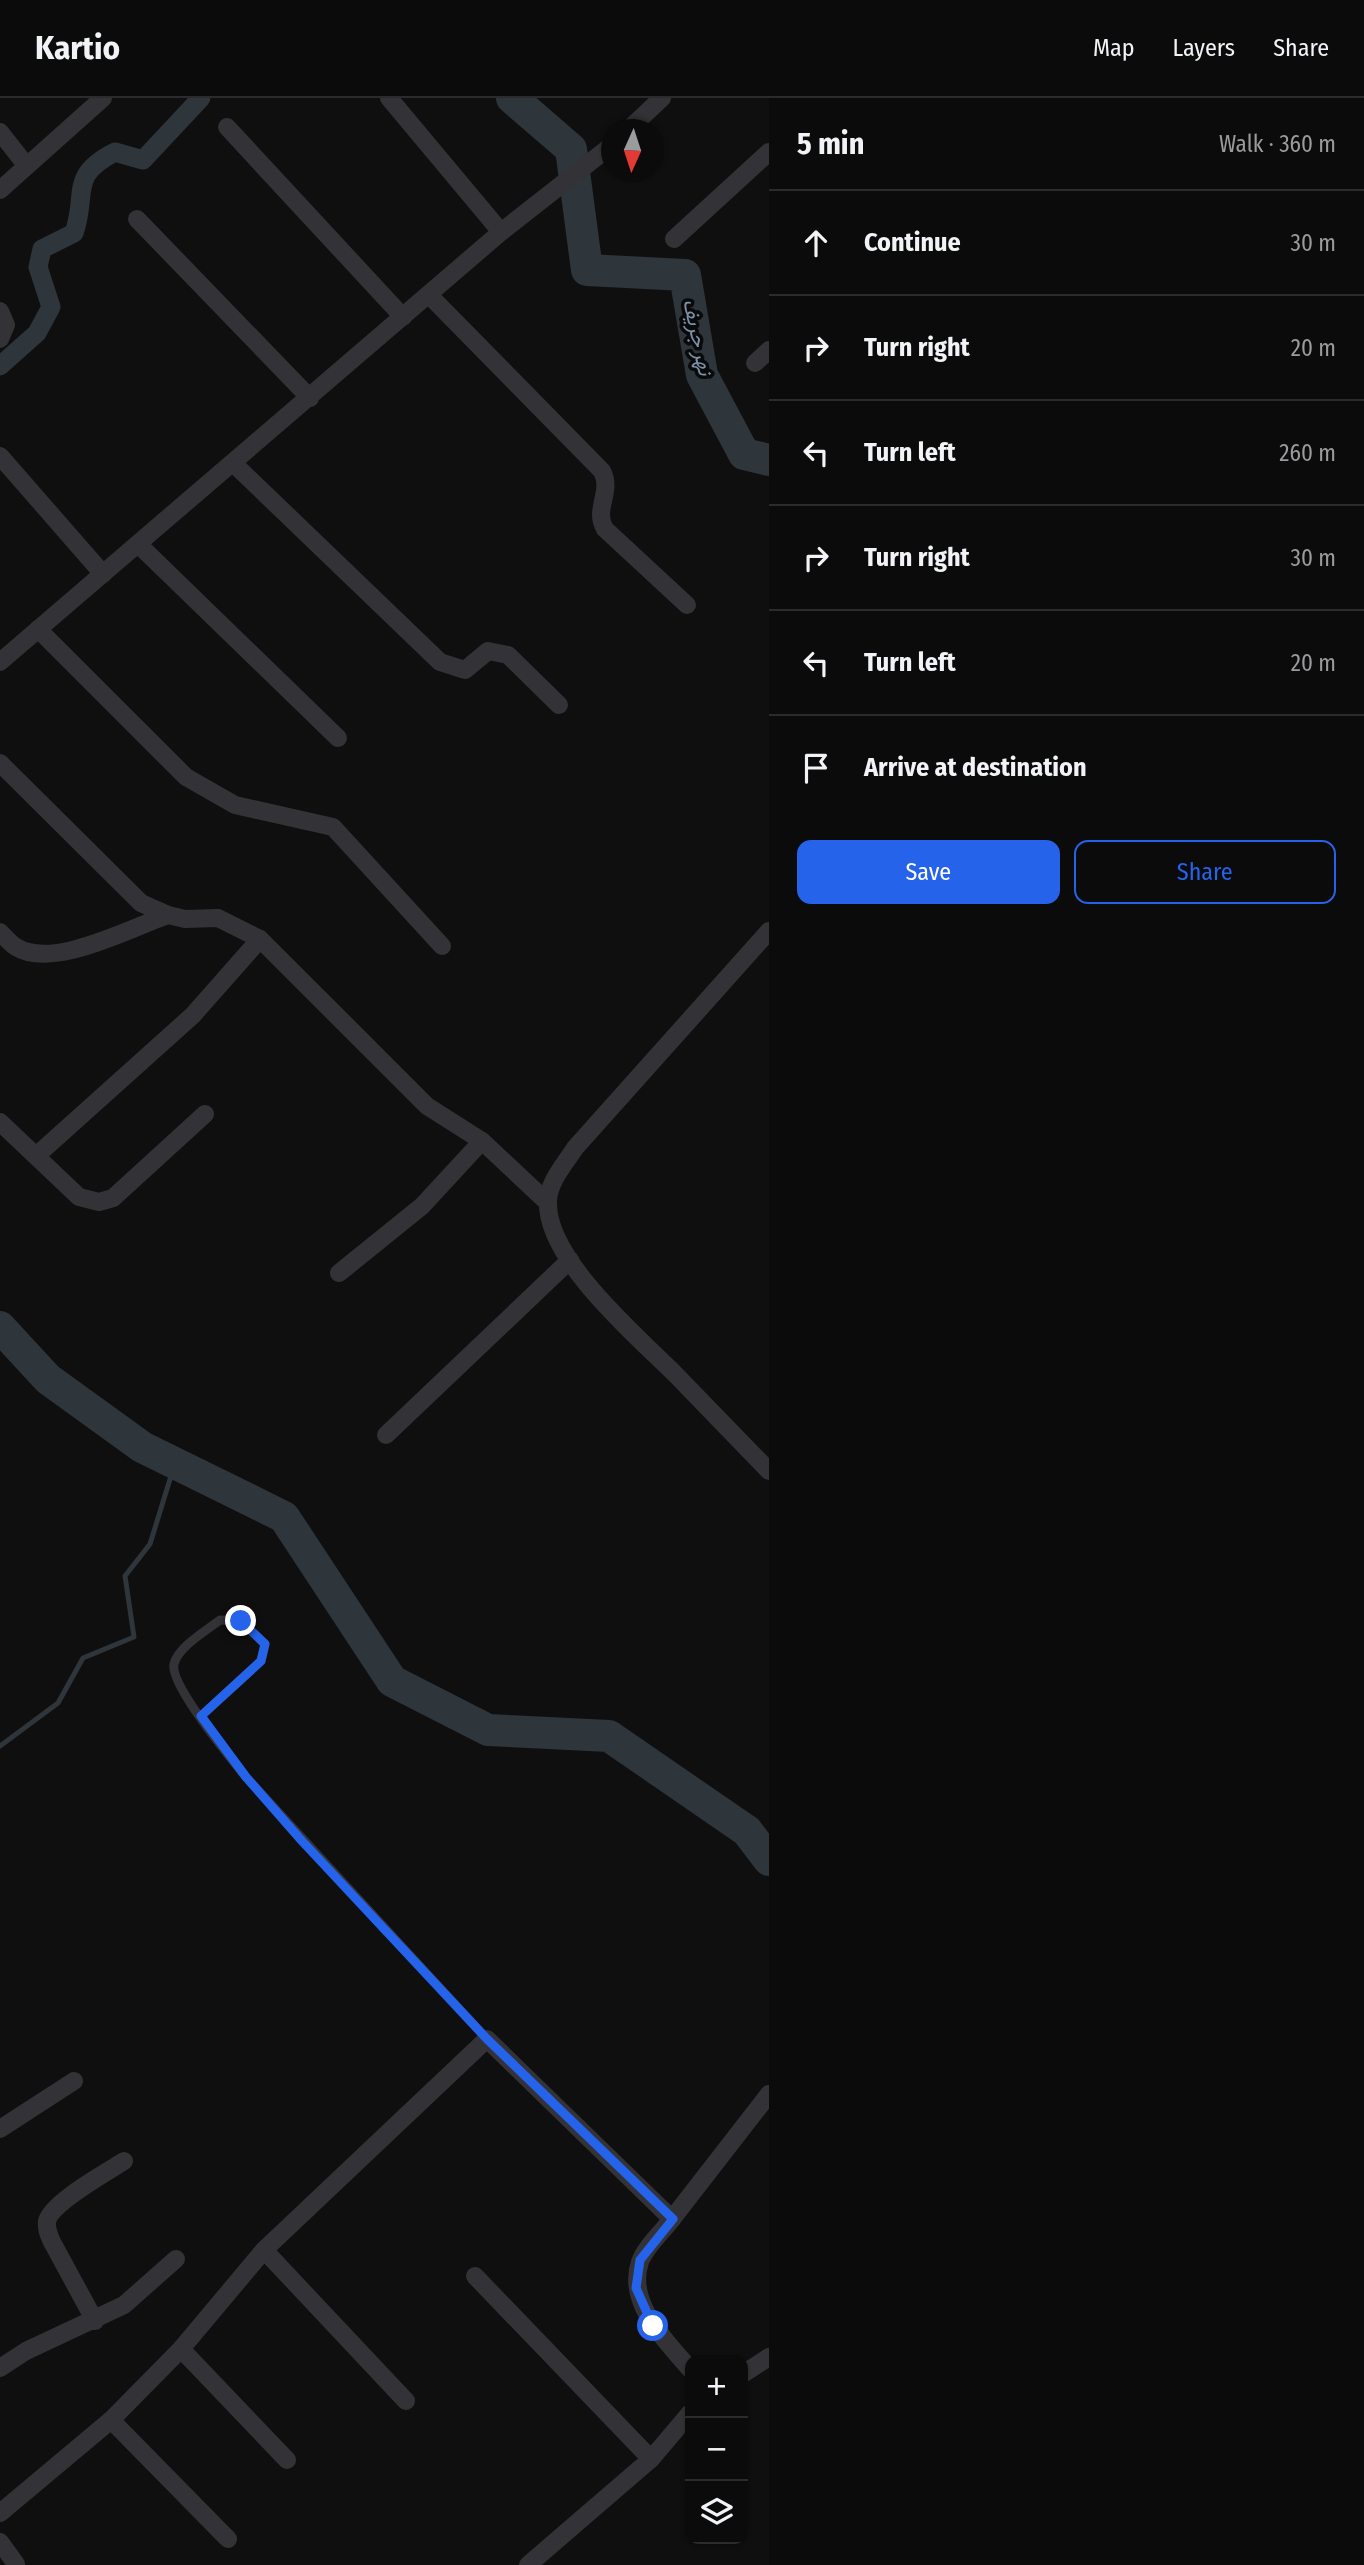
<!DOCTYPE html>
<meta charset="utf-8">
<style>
:root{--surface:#0b0b0c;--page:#19191a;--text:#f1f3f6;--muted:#9a9b9d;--line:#2b2b2d;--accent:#2563eb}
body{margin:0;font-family:"Fira Sans Condensed",Vazirmatn,sans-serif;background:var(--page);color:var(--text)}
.controls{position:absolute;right:21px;bottom:21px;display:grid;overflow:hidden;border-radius:14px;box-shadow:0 2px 5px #0004}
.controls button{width:63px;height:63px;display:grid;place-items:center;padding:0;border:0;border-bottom:2px solid var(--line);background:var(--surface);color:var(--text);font:35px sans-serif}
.compass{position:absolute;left:601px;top:21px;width:63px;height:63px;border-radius:50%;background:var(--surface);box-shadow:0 2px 5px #0004;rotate:183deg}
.stop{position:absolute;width:21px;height:21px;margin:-16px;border:5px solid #2563eb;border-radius:50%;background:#fff}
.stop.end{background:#2563eb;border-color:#fff;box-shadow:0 2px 7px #0008}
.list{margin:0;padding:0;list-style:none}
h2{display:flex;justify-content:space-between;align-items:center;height:91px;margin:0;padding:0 28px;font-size:30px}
h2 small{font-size:23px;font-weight:400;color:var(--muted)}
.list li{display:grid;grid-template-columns:46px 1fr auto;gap:21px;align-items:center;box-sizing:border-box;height:105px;padding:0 28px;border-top:2px solid var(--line)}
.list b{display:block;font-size:26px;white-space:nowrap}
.list em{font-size:23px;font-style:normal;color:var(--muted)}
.actions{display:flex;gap:14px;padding:21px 28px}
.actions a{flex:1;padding:16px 0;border:2px solid var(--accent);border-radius:14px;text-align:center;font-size:24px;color:var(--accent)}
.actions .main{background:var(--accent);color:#fff}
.icon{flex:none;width:38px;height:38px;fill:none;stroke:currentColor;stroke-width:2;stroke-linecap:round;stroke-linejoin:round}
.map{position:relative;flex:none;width:769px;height:2467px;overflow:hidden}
header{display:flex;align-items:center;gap:42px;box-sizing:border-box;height:98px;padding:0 35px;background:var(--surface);border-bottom:2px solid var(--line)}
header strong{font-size:33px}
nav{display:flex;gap:38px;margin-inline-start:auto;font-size:24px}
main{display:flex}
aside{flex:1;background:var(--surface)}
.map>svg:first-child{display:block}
</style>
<header>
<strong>Kartio</strong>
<nav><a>Map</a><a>Layers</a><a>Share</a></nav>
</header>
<main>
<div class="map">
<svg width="769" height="2467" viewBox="0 0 769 2467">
<rect width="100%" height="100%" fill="#0f0f10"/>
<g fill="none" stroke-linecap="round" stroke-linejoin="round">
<polyline stroke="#2e353b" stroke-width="5" points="0,1648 58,1605 83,1560 134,1539 125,1478 150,1446 175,1365"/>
<path stroke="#2e353b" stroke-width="19" d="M0,268L37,235L51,209L38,169L42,151L74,135C88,95 68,78 115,54L143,62L201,0"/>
<g stroke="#2e353b" stroke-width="32">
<polyline points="512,0 571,51 587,172 685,177 702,277 744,356 769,362"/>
<polyline points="0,1229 48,1281 142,1349 284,1419 392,1583 488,1632 609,1638 747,1733 769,1762"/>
</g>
<path stroke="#333337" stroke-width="9" d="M201,1618L261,1563L265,1546L241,1523L220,1522C207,1532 178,1549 174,1566C169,1586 232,1662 246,1679L487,1941"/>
<g stroke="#333337" stroke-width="18">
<polyline points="389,0 501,134"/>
<polyline points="227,29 403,219"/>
<polyline points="628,32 662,0"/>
<polyline points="0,34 26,67"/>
<polyline points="0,92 103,0"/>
<polyline points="137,121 310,300"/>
<polyline points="674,141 769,54"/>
<path d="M429,197L602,373C613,394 593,411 605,431L687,507"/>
<polyline points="0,213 6,227 0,241"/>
<polyline points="755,265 769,252"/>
<polyline points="0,358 103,476"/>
<polyline points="233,365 440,564 465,572 488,553 508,557 559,607"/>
<polyline points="138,446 338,640"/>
<polyline points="38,531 186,679 235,707 333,729 442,848"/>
<polyline points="0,564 501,134 612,47"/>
<polyline points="0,665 141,805 168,817 185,821 218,820 260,841 427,1008 482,1043 547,1104"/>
<path d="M769,833L575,1050C565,1066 547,1085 548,1106C548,1163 638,1239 676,1277C707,1309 738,1341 769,1373"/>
<path d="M0,834C5,839 10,845 16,849C53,872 130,830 168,817"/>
<polyline points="0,1024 79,1099 99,1104 113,1100 205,1016"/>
<polyline points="36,1058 193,917 260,841"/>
<polyline points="339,1175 422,1108 482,1043"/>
<polyline points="386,1337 570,1162"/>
<polyline points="0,2031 74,1983"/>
<polyline points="672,2121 769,1996"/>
<polyline points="264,2152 406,2303"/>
<polyline points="475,2178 651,2361"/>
<path d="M95,2223L52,2144C49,2137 46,2131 47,2123C52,2104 106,2075 124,2063"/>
<polyline points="181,2251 287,2362"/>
<polyline points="0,2270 26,2253 124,2207 176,2161"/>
<polyline points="743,2276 769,2259"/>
<polyline points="111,2322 228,2441"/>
<path d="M0,2415L111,2322L181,2251L264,2152L487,1941L672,2121C663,2133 645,2149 640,2164C626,2205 666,2243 690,2271"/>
<polyline points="0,2444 16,2466"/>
<polyline points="528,2467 651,2361 690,2315"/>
</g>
</g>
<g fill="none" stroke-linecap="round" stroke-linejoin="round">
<polyline stroke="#2563eb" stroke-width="9" points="241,1523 265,1546 261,1563 201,1618 246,1679 302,1743 487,1941 673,2121 640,2162 636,2190 653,2228"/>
</g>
<g text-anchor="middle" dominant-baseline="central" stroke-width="7" stroke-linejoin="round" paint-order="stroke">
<g font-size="21" font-style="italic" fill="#7c91a7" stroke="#0a0a0b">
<text transform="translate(698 239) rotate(78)">نهر جريف</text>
</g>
</g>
</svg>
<div class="controls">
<button>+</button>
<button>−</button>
<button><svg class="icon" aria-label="layers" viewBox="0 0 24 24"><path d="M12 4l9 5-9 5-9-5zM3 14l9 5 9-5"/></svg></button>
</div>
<svg class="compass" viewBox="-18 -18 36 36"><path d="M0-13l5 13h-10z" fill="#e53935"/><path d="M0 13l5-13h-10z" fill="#9a9b9d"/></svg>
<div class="stop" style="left:653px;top:2228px"></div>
<div class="stop end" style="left:241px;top:1523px"></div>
</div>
<aside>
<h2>5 min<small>Walk · 360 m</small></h2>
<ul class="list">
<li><svg class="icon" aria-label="ahead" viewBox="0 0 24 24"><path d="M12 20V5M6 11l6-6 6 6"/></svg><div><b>Continue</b></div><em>30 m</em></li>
<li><svg class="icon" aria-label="right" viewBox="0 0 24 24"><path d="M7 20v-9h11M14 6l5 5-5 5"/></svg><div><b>Turn right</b></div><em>20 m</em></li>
<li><svg class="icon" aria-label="left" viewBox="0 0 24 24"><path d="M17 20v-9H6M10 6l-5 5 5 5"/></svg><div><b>Turn left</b></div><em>260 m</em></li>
<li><svg class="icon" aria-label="right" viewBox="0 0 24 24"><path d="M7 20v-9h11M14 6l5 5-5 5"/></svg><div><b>Turn right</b></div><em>30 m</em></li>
<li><svg class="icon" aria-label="left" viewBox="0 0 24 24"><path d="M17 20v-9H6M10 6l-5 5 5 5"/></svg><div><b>Turn left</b></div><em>20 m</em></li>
<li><svg class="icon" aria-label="arrive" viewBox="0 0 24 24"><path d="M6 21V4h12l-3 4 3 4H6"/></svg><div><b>Arrive at destination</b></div></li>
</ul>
<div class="actions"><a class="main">Save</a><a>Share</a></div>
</aside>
</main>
